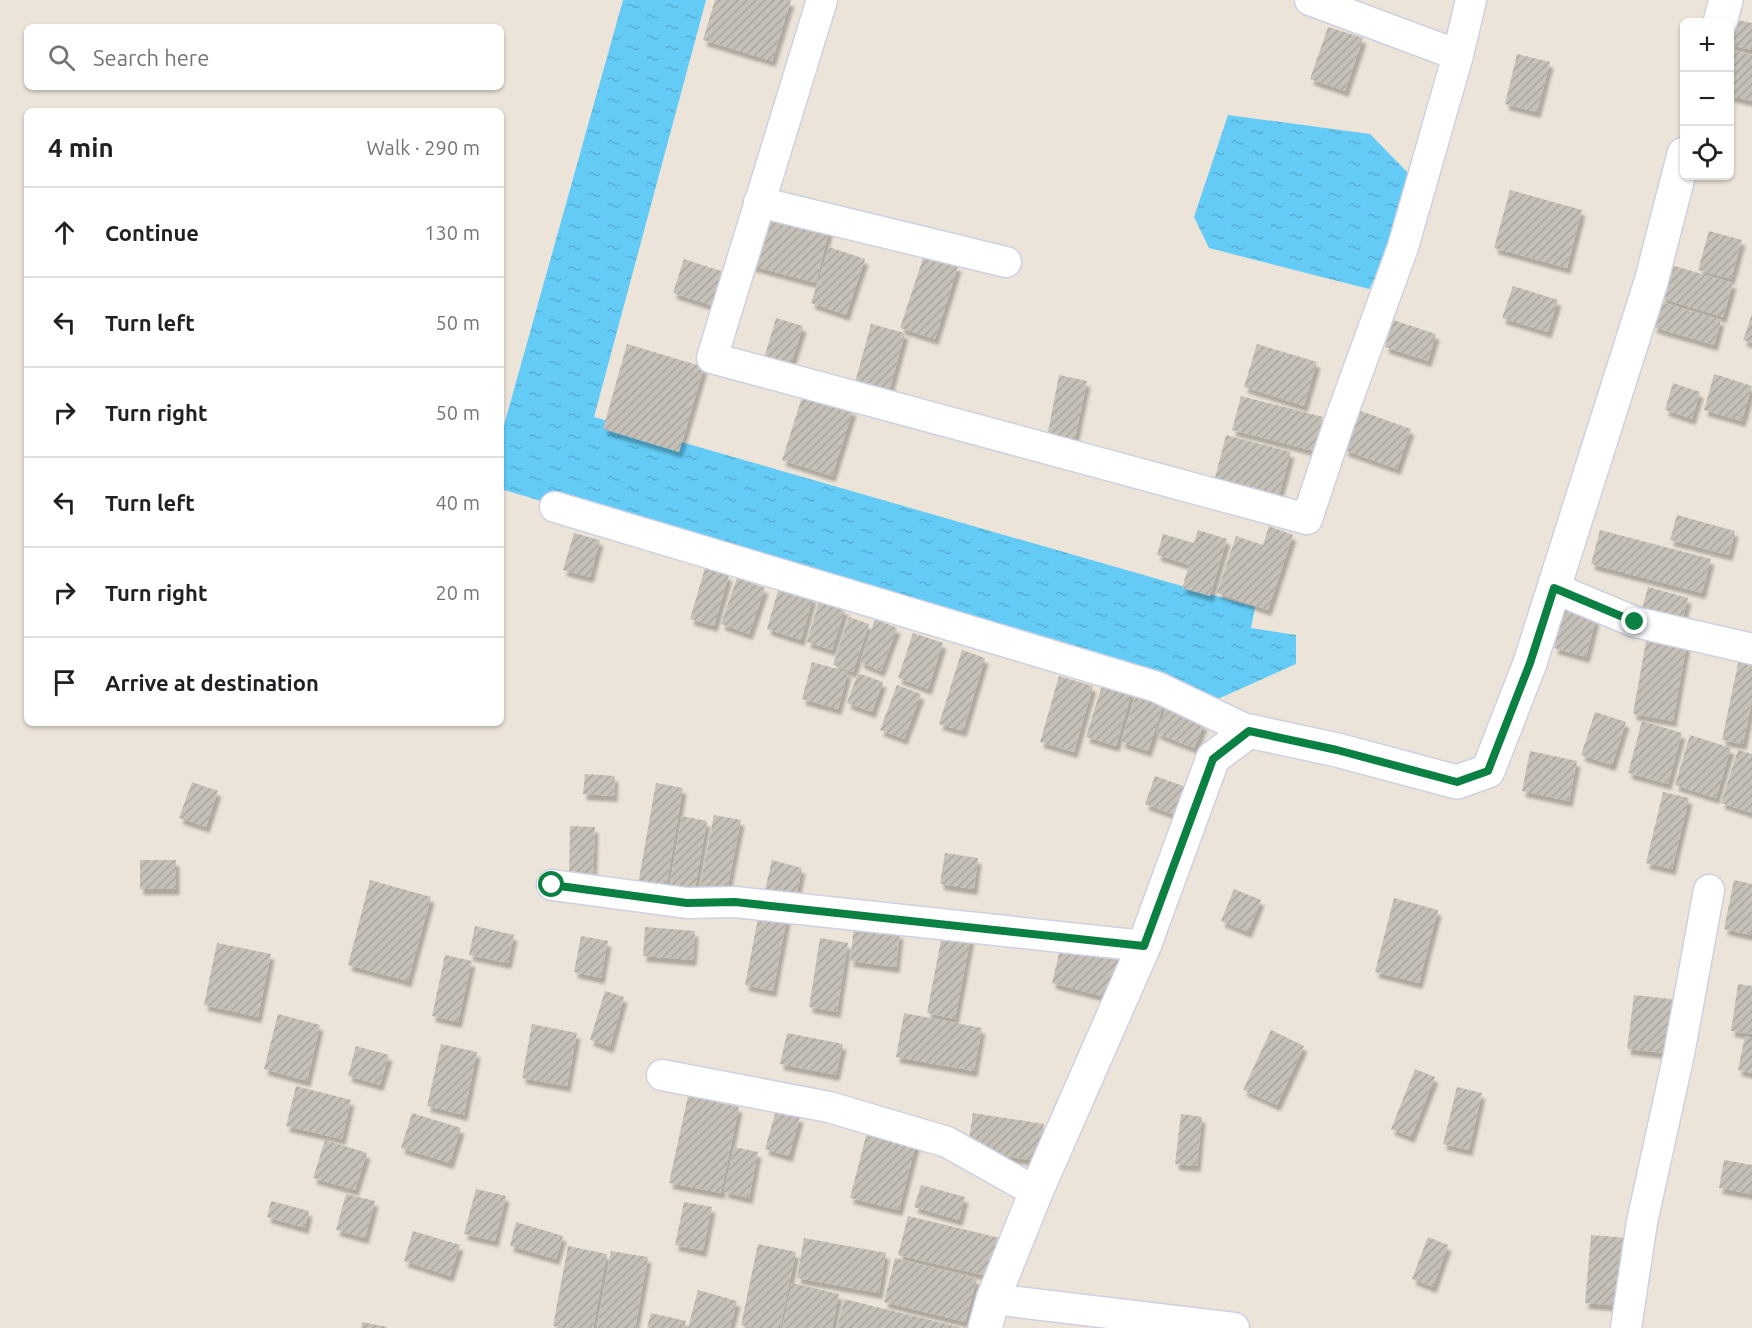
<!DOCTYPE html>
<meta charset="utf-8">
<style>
:root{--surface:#fff;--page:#f6f6f6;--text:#202124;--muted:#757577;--line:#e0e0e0}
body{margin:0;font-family:Ubuntu,sans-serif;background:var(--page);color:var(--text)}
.controls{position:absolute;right:18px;top:18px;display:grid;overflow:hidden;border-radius:9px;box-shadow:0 2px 4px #0004}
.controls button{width:54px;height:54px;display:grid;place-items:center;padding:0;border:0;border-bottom:2px solid var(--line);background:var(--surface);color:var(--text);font:30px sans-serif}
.stop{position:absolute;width:18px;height:18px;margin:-14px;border:4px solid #0b8043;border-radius:50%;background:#fff}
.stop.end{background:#0b8043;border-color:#fff;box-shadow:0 2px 6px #0008}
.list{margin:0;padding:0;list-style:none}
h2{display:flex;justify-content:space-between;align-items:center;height:78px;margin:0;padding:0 24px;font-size:26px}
h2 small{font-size:20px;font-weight:400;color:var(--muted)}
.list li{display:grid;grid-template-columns:39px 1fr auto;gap:18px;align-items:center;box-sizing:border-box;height:90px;padding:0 24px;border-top:2px solid var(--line)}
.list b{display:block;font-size:22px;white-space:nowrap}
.list em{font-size:20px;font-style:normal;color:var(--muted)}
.icon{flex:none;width:33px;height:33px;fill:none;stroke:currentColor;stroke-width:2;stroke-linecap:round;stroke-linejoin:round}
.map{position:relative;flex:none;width:1752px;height:1328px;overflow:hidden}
.search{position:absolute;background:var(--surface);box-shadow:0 2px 4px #0004;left:24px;top:24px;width:480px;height:66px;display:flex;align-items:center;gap:15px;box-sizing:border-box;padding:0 21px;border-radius:9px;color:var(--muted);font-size:22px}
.panel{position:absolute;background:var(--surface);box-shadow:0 2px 4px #0004;left:24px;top:108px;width:480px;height:618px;border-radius:9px}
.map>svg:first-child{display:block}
</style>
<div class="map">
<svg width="1752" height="1328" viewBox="0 0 1752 1328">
<defs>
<pattern id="water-ripples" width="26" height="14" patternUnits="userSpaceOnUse" patternTransform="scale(1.5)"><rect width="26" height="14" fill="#63cbf5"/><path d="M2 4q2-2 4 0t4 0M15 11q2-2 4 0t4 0" fill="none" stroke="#56aed2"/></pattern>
<pattern id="building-hatch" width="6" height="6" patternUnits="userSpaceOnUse" patternTransform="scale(1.5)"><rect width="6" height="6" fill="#c6c1b8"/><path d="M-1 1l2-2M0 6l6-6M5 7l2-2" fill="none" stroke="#aaa69e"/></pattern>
<filter id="shadow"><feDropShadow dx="3.5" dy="6" stdDeviation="1.5" flood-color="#0004"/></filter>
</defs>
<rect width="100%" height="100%" fill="#ece4d8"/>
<g fill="url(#water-ripples)">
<polygon points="623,0 706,0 594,417 1255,607 1251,628 1296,635 1296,664 1211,702 501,489 501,436"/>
<polygon points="1228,115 1370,134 1410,175 1398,236 1369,289 1209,248 1194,217"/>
</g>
<g fill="url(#building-hatch)" filter="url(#shadow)">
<polygon points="715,0 791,0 772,61 703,40"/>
<polygon points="1732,19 1752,23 1752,50 1730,45"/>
<polygon points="1328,27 1363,38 1345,91 1310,79"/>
<polygon points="1730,50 1752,55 1752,101 1730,96"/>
<polygon points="1517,54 1550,62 1537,112 1505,104"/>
<polygon points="1510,190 1582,210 1567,268 1494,248"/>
<polygon points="761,208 830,226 816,283 746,264"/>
<polygon points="1709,231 1742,240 1731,279 1698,270"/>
<polygon points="829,247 865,259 846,315 811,303"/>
<polygon points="924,255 958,266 935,339 900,328"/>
<polygon points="684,259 724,272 713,306 673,293"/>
<polygon points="1671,265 1733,283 1723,317 1661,298"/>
<polygon points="1513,286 1558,300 1548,332 1502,318"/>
<polygon points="1661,302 1721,320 1714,345 1653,327"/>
<polygon points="1752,314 1752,343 1743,340"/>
<polygon points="776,318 803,326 789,370 763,362"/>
<polygon points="1393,320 1436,334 1428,361 1385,347"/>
<polygon points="871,324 905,333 887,399 853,390"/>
<polygon points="627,344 704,367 679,452 603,429"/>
<polygon points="1257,344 1317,362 1304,406 1244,387"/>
<polygon points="1714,374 1752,386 1742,421 1704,410"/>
<polygon points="1059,375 1087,381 1073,448 1046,442"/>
<polygon points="1673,383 1700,392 1692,419 1665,410"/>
<polygon points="803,394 853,410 832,476 782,460"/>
<polygon points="1241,396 1323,417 1314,451 1232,430"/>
<polygon points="1358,410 1411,429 1397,469 1344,450"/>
<polygon points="1226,435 1291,452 1279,495 1215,478"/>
<polygon points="1677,515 1735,531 1729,555 1670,540"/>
<polygon points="1269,526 1293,535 1268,610 1217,593 1236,536 1263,545"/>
<polygon points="1198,530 1227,539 1210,596 1182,588 1189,565 1157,555 1163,534 1194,543"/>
<polygon points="1600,530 1711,559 1702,593 1591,564"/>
<polygon points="574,533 600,540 590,577 563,570"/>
<polygon points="705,568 729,575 714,626 690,619"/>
<polygon points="737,578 765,588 749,634 721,624"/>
<polygon points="779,587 813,597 801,640 767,629"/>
<polygon points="1648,587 1688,598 1681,624 1641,613"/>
<polygon points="819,601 845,609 832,650 807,642"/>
<polygon points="1564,610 1596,618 1586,657 1554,648"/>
<polygon points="849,617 869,624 853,672 833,665"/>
<polygon points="875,619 897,628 881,671 860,662"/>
<polygon points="1648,630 1688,637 1673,721 1633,714"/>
<polygon points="913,633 943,643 928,689 898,678"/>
<polygon points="962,650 985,658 963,731 939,724"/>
<polygon points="1739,659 1752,662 1752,702 1743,744 1722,740"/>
<polygon points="812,662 848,672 838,709 802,699"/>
<polygon points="858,673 883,682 872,712 847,703"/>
<polygon points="1059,676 1093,686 1074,752 1040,742"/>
<polygon points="1103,682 1132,691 1116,746 1086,737"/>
<polygon points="897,685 921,694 904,739 880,730"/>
<polygon points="1136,695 1164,703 1148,751 1121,742"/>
<polygon points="1166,709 1204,724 1194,748 1156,733"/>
<polygon points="1595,712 1626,722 1612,765 1581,755"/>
<polygon points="1642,721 1682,733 1668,784 1628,773"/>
<polygon points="1690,735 1731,748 1716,798 1675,785"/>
<polygon points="1738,750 1752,754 1752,813 1721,803"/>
<polygon points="1530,751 1577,761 1569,801 1522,791"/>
<polygon points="585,774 615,776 614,796 583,794"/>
<polygon points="1155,776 1189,788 1178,816 1145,804"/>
<polygon points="192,782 218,791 206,827 179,818"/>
<polygon points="656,783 683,788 666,888 638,884"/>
<polygon points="1663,792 1689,798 1672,869 1646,863"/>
<polygon points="714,815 741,820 726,896 699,891"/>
<polygon points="682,816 707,821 694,894 669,889"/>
<polygon points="570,826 595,827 593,879 569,878"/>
<polygon points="945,853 978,858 974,889 940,884"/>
<rect x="140" y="860" width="36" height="29"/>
<polygon points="772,860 802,868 795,902 764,894"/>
<polygon points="370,880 431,897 408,981 348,965"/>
<polygon points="1734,880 1752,884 1751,935 1724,929"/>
<polygon points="1234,889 1261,900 1248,932 1221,921"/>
<polygon points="1394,898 1438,910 1419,983 1375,972"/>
<polygon points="759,913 787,918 773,991 745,985"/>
<polygon points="475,926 514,935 508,963 469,955"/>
<polygon points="645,927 695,931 693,960 643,956"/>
<polygon points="854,927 900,933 896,967 850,961"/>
<polygon points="943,930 971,936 955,1019 927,1013"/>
<polygon points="581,936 608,941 601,978 574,972"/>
<polygon points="820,938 848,943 837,1012 809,1007"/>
<polygon points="1062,941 1120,955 1109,998 1052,983"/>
<polygon points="217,943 271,954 258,1017 204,1005"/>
<polygon points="445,955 472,961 458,1022 432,1016"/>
<polygon points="1738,984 1752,986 1752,1034 1731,1031"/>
<polygon points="605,991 624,997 610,1047 590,1040"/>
<polygon points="1634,995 1680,1000 1673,1054 1627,1049"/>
<polygon points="904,1013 982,1028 974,1071 896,1057"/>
<polygon points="278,1014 320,1025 307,1081 264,1069"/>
<polygon points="532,1024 577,1033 567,1086 522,1078"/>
<polygon points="1271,1030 1304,1046 1277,1105 1243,1090"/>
<polygon points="787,1033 843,1044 836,1075 780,1064"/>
<polygon points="1745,1036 1752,1038 1752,1073 1738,1070"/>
<polygon points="441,1044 477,1052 464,1115 427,1106"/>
<polygon points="356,1046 389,1055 380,1085 348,1076"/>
<polygon points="1415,1069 1435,1077 1411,1137 1391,1129"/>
<polygon points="296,1086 351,1100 342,1139 286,1126"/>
<polygon points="1457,1087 1482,1093 1469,1150 1443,1144"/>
<polygon points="688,1096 739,1107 721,1193 669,1183"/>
<polygon points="776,1110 800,1117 789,1156 765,1149"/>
<polygon points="412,1113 461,1128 450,1163 401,1148"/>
<polygon points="973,1113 1044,1124 1038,1161 967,1151"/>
<polygon points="1181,1114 1202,1117 1197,1166 1175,1164"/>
<polygon points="868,1128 917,1140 899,1210 850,1198"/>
<polygon points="325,1140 367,1153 355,1190 313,1178"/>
<polygon points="734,1147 758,1152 749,1198 724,1192"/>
<polygon points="1724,1160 1752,1165 1752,1194 1719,1188"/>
<polygon points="921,1185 965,1197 959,1220 914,1207"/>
<polygon points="476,1189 506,1196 495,1241 464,1234"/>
<polygon points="346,1194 375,1201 365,1238 336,1230"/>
<polygon points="271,1201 309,1211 305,1228 267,1217"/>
<polygon points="684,1202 712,1207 703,1251 675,1245"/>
<polygon points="908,1216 1000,1238 991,1277 898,1255"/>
<polygon points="516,1222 563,1236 556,1259 510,1246"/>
<polygon points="413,1231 460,1245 450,1276 404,1261"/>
<polygon points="1591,1235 1628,1238 1620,1306 1585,1303"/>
<polygon points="1428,1237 1448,1245 1433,1287 1412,1279"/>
<polygon points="804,1238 886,1253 879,1293 797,1278"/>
<polygon points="758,1244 796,1252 780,1328 752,1328 741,1325"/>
<polygon points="568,1246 607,1254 593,1328 565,1328 553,1326"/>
<polygon points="611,1251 648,1257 635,1328 597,1328"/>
<polygon points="895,1258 977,1279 965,1322 884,1302"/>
<polygon points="792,1283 839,1294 832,1328 782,1328"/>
<polygon points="698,1290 737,1301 730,1328 688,1328"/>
<polygon points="844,1299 959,1327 959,1328 837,1328"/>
<polygon points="651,1313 686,1321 684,1328 647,1328"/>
<polygon points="362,1322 387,1327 387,1328 361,1328"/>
</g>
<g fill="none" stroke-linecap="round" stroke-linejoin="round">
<g stroke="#cdd1e2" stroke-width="33">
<g id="street">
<polyline points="822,0 712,358 1307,519 1339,423 1403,247 1458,55 1471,0"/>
<polyline points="1310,0 1458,55"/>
<polyline points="759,202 1006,262"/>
<polyline points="555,507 1157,687 1249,731"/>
<polyline points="1554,588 1635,622 1752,649"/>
<polyline points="552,885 687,903 735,902 1144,946"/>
<polyline points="662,1075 829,1107 947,1142 1036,1192"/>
<polyline points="993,1299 1234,1328"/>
<polyline points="1626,1328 1642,1222 1679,1054 1709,890"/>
</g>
</g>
<g stroke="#cdd1e2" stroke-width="36">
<g id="secondary">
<polyline points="1720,22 1726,0"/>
<polyline points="985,1328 993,1299 1036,1192 1144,946 1213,758 1249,731 1337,750 1457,782 1488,771 1530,663 1651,282 1684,154"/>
</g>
</g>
<use href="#street" stroke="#fff" stroke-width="30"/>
<use href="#secondary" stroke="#fff" stroke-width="33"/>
</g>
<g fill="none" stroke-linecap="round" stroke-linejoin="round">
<polyline stroke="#0b8043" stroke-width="8" points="552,885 687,903 735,902 1144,946 1213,759 1249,731 1337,750 1457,782 1488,771 1530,663 1554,588 1635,622"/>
</g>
</svg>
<div class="controls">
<button>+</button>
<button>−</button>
<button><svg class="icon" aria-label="locate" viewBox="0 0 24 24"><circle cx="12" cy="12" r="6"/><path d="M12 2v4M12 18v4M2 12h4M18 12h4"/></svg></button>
</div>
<div class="stop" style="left:552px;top:885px"></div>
<div class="stop end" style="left:1635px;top:622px"></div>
<div class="search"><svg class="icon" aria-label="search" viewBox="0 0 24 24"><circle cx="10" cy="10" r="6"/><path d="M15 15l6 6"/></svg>Search here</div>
<section class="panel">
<h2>4 min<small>Walk · 290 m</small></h2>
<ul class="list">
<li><svg class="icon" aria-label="ahead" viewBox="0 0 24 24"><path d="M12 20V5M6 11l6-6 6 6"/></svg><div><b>Continue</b></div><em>130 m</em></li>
<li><svg class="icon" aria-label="left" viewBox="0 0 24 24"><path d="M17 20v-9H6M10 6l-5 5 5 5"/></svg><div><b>Turn left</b></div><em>50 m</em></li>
<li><svg class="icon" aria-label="right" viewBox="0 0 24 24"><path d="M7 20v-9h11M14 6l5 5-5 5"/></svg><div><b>Turn right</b></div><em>50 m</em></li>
<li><svg class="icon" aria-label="left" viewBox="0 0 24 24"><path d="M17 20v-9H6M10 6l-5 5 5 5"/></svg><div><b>Turn left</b></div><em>40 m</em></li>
<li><svg class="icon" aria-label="right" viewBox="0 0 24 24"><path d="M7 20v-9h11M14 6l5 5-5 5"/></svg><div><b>Turn right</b></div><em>20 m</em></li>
<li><svg class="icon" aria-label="arrive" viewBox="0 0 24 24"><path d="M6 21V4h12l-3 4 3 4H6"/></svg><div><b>Arrive at destination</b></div></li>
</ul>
</section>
</div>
